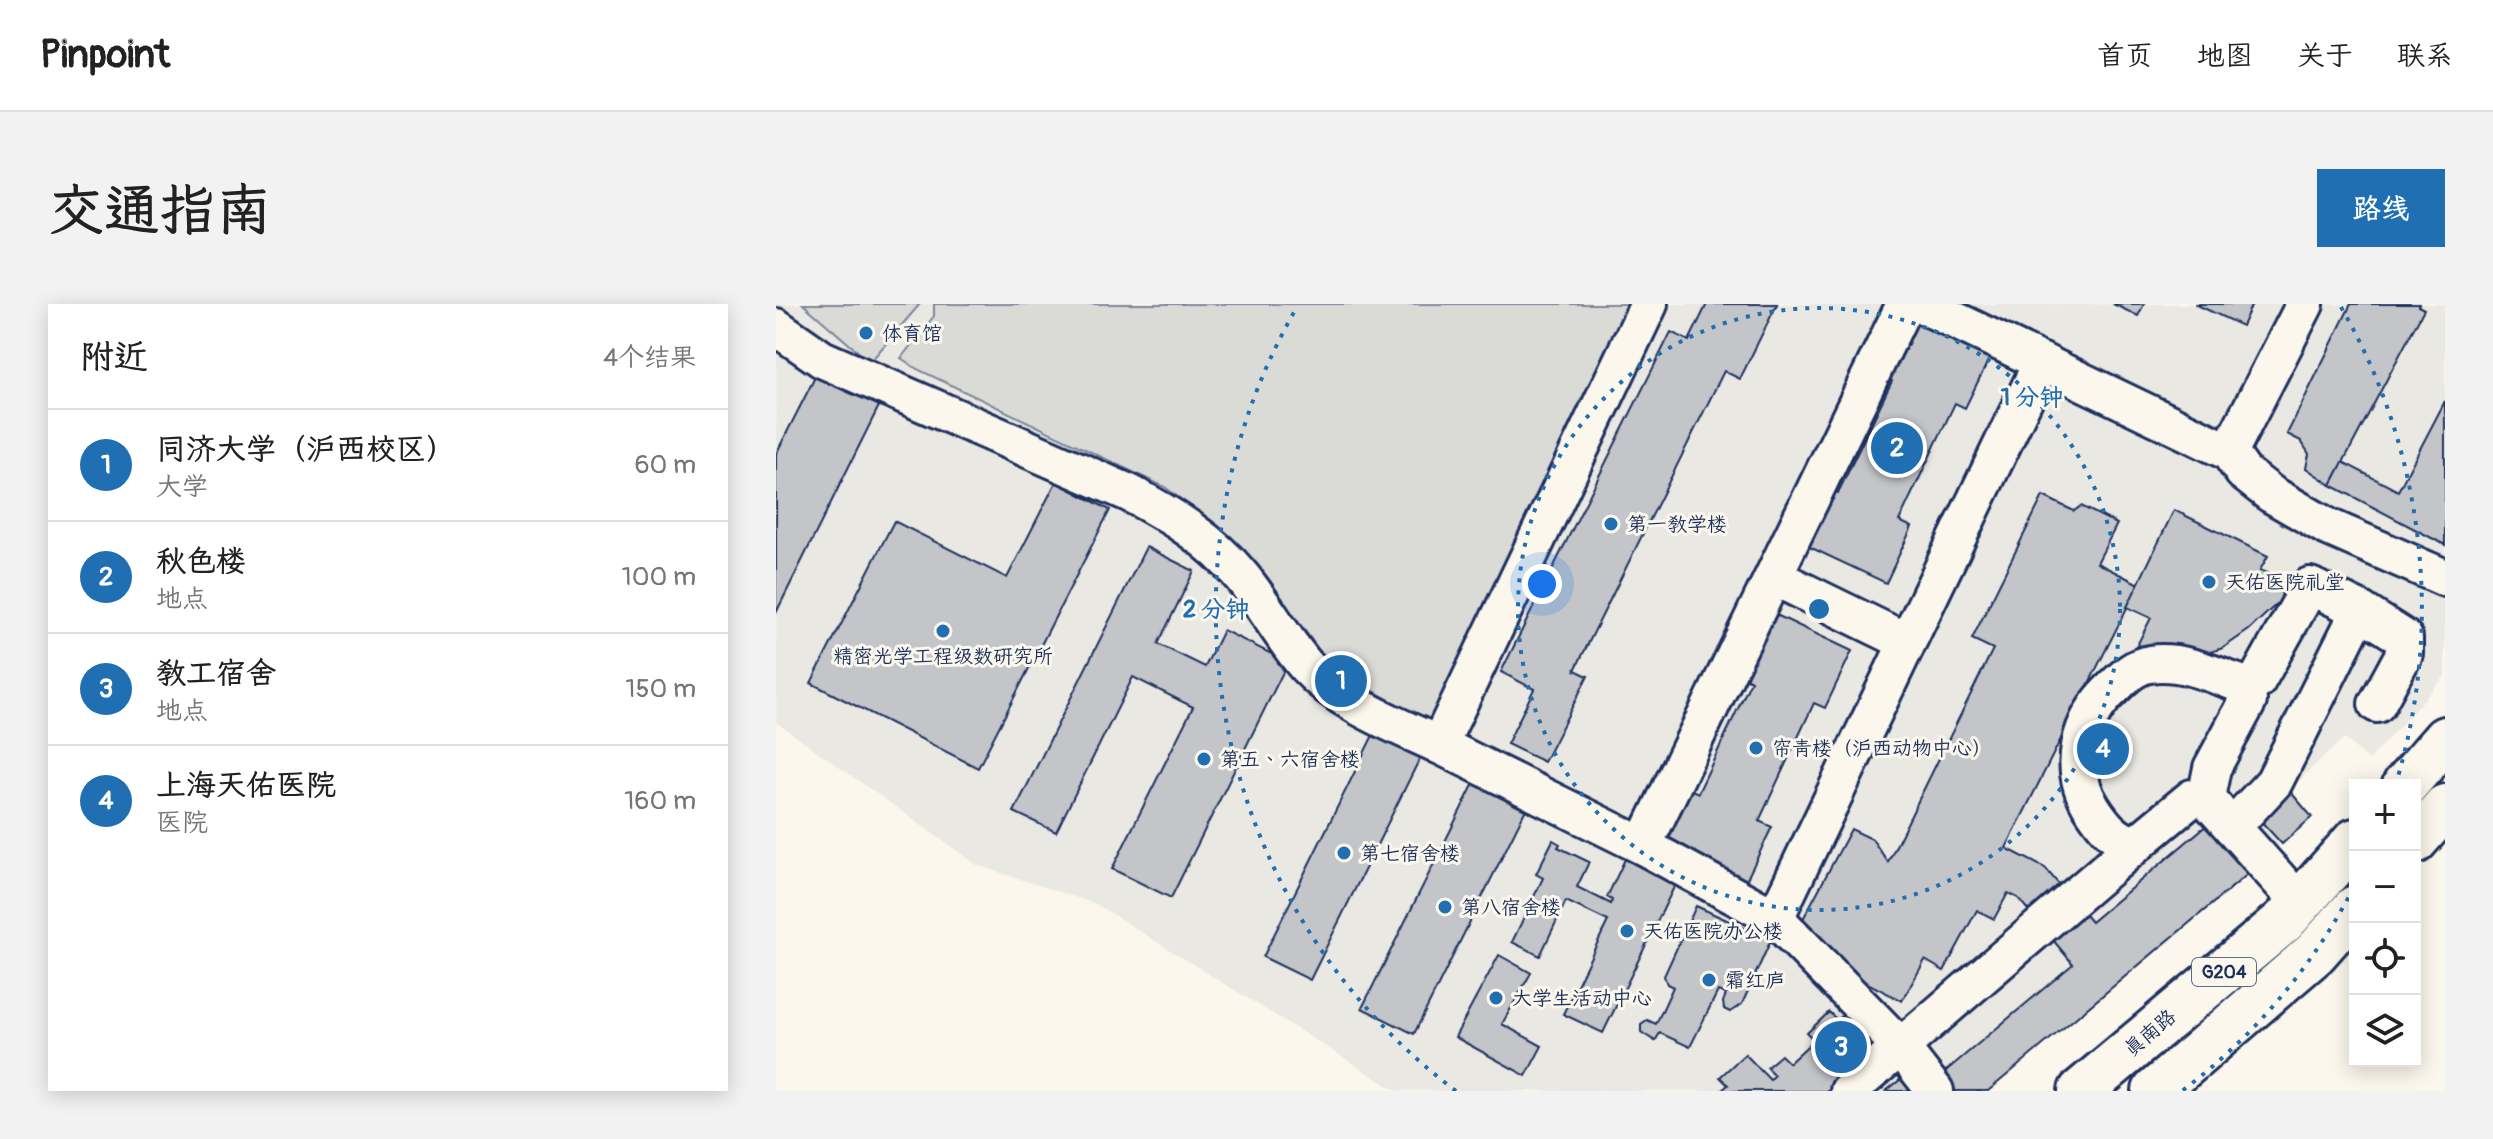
<!DOCTYPE html>
<html lang="zh">
<meta charset="utf-8">
<style>
:root{--surface:#fff;--page:#f2f2f2;--text:#222;--muted:#767676;--line:#e0e0e0;--accent:#1f6fb2}
body{margin:0;font-family:Pangolin,"LXGW WenKai TC",sans-serif;background:var(--page);color:var(--text)}
.controls{position:absolute;right:24px;bottom:24px;display:grid;overflow:hidden;border-radius:0px;box-shadow:0 4px 20px #0003}
.controls button{width:72px;height:72px;display:grid;place-items:center;padding:0;border:0;border-bottom:2px solid var(--line);background:var(--surface);color:var(--text);font:40px sans-serif}
.you{position:absolute;left:766px;top:280px;width:28px;height:28px;margin:-20px;border:6px solid #fff;border-radius:50%;background:#1a73e8;box-shadow:0 0 0 12px #1a73e833}
.badge{display:grid;place-items:center;width:52px;height:52px;border-radius:50%;background:var(--accent);color:#fff;font-size:26px;font-weight:700}
.pin{position:absolute;translate:-50% -50%;border:4px solid #fff;box-shadow:0 2px 8px #0006}
.list{margin:0;padding:0;list-style:none}
h2{display:flex;justify-content:space-between;align-items:center;height:104px;margin:0;padding:0 32px;font-size:34px}
h2 small{font-size:26px;font-weight:400;color:var(--muted)}
.list li{display:grid;grid-template-columns:52px 1fr auto;gap:24px;align-items:center;box-sizing:border-box;height:112px;padding:0 32px;border-top:2px solid var(--line)}
.list b{display:block;font-size:30px;white-space:nowrap}
.list p{margin:0;font-size:26px;white-space:nowrap;color:var(--muted)}
.list em{font-size:26px;font-style:normal;color:var(--muted)}
.icon{flex:none;width:44px;height:44px;fill:none;stroke:currentColor;stroke-width:2;stroke-linecap:round;stroke-linejoin:round}
.map{position:relative;flex:none;width:1669px;height:787px;overflow:hidden;border-radius:0px}
header{display:flex;align-items:center;gap:48px;box-sizing:border-box;height:112px;padding:0 40px;background:var(--surface);border-bottom:2px solid var(--line)}
header strong{font-size:38px}
nav{display:flex;gap:44px;margin-inline-start:auto;font-size:28px}
.intro{display:flex;align-items:center;justify-content:space-between;box-sizing:border-box;height:192px;padding:0 48px}
h1{margin:0;font-size:56px}
.button{padding:20px 36px;border-radius:0px;background:var(--accent);color:#fff;font-size:28px;font-weight:700}
main{display:flex;gap:48px;padding:0 48px}
aside{flex:1;background:var(--surface);border-radius:0px;box-shadow:0 4px 20px #0003}
.map>svg:first-child{display:block}
</style>
<header>
<strong>Pinpoint</strong>
<nav><a>首页</a><a>地图</a><a>关于</a><a>联系</a></nav>
</header>
<div class="intro"><h1>交通指南</h1><a class="button">路线</a></div>
<main>
<aside>
<h2>附近<small>4个结果</small></h2>
<ul class="list">
<li><span class="badge">1</span><div><b>同济大学（沪西校区）</b><p>大学</p></div><em>60 m</em></li>
<li><span class="badge">2</span><div><b>秋色楼</b><p>地点</p></div><em>100 m</em></li>
<li><span class="badge">3</span><div><b>教工宿舍</b><p>地点</p></div><em>150 m</em></li>
<li><span class="badge">4</span><div><b>上海天佑医院</b><p>医院</p></div><em>160 m</em></li>
</ul>
</aside>
<div class="map">
<svg width="1669" height="787" viewBox="0 0 1669 787">
<rect width="100%" height="100%" fill="#fbf7ec"/>
<filter id="ink" filterUnits="userSpaceOnUse"><feTurbulence type="fractalNoise" baseFrequency=".0125" numOctaves="2"/><feDisplacementMap in="SourceGraphic" scale="16" xChannelSelector="R" yChannelSelector="G"/><feConvolveMatrix kernelMatrix="1 2 1 2 8 2 1 2 1" color-interpolation-filters="sRGB"/></filter>
<g filter="url(#ink)">
<polygon fill="#eae8e2" points="0,0 1669,0 1669,372 1593,456 1568,434 1513,486 1536,513 1212,787 621,787 320,600 201,561 0,418"/>
<g fill="#dadad7" stroke="#7a849a" stroke-width="2">
<polygon points="27,0 144,0 94,58"/>
<polygon points="158,0 854,0 655,419 580,377 549,354 485,267 435,218 389,183 141,65 125,54 158,12"/>
</g>
<g fill="#c3c5c9" stroke="#1b2f5e" stroke-width="2">
<polygon points="931,0 1001,0 964,75 948,67 799,366 812,372 768,458 731,440 758,385 725,368 895,28 913,37"/>
<polygon points="1337,0 1368,0 1362,12"/>
<polygon points="1419,0 1476,0 1466,22"/>
<polygon points="1575,0 1643,0 1642,2 1648,5 1555,181 1530,164 1533,150 1525,137 1511,130"/>
<polygon points="1134,8 1217,47 1189,104 1179,99 1123,217 1136,223 1110,279 1025,239 1051,184 1062,189 1116,77 1105,71"/>
<polygon points="42,67 105,98 0,309 0,150"/>
<polygon points="1669,97 1669,241 1555,181 1567,158 1622,187"/>
<polygon points="280,178 334,206 202,464 35,379 118,217 231,274"/>
<polygon points="1267,192 1298,207 1305,202 1341,220 1321,259 1363,280 1230,544 1269,564 1315,618 1432,520 1473,569 1212,787 1179,787 1165,771 1297,660 1242,594 1232,589 1218,615 1201,606 1168,667 1149,656 1126,697 1041,653 1020,628 1075,525 1096,535 1112,558 1217,345 1196,335"/>
<polygon points="1398,206 1492,252 1484,266 1501,273 1506,284 1505,296 1473,326 1447,344 1431,349 1358,347 1375,314 1351,303"/>
<polygon points="370,243 418,267 382,340 429,363 447,326 512,358 395,594 336,565 417,403 357,373 280,528 238,508"/>
<polygon points="994,308 1076,347 1049,404 1038,399 983,517 996,523 969,579 884,539 910,483 922,489 975,377 964,371"/>
<polygon points="602,421 649,444 534,676 487,653"/>
<polygon points="700,475 752,501 638,730 586,704"/>
<polygon points="1513,486 1536,513 1506,540 1482,514"/>
<polygon points="777,536 784,540 782,543 813,558 801,583 835,600 836,596 831,593 849,555 900,579 827,729 787,710 832,617 790,597 764,652 736,638 767,574 760,570"/>
<polygon points="920,602 995,636 966,700 954,708 948,705 947,698 950,690 942,687 914,743 884,729 879,737 865,728 865,720 871,716 880,720 897,683 891,680 888,672"/>
<polygon points="723,651 755,669 726,720 766,742 750,772 679,733"/>
<polygon points="1072,706 1106,750 1066,787 945,787 952,781 944,773 969,750 994,776 998,772 991,763 1005,751 1013,759 1038,736 1031,729 1053,708 1061,716"/>
<polygon points="1129,772 1141,787 1110,787"/>
</g>
<g fill="none" stroke-linecap="round" stroke-linejoin="round">
<g stroke="#1b2f5e" stroke-width="42">
<g id="minor">
<polyline points="1145,0 1453,148 1467,168 1495,190 1550,222 1669,274"/>
<path d="M0,23L46,55L353,189C395,211 436,236 466,273C489,301 508,337 531,363C567,401 616,419 663,441L873,0"/>
<polyline points="1453,148 1529,0"/>
<polyline points="998,273 1131,338"/>
<polyline points="1584,306 1628,334 1628,350 1601,400"/>
<polyline points="663,441 867,542 1129,0"/>
<path d="M1430,494L1436,464L1472,397L1470,382C1441,372 1405,355 1374,360C1359,362 1348,373 1338,383C1303,415 1290,465 1317,505C1327,520 1336,532 1353,539L1364,537L1416,494H1430L1524,599"/>
<polyline points="1456,523 1498,478 1584,306 1534,282 1481,377 1470,382"/>
<polyline points="867,542 999,614 1124,742 1159,787"/>
<polyline points="999,614 1266,58"/>
<polyline points="1073,787 1364,537"/>
</g>
</g>
<g stroke="#1b2f5e" stroke-width="50">
<g id="major">
<polyline points="1629,481 1669,435"/>
<polyline points="1639,537 1669,503"/>
<polyline points="1305,787 1508,617 1579,537"/>
<polyline points="1379,787 1539,649 1579,604"/>
</g>
</g>
<use href="#minor" stroke="#fbf7ec" stroke-width="36"/>
<use href="#major" stroke="#fbf7ec" stroke-width="44"/>
</g>
</g>
<g fill="none" stroke="#1f6fb2" stroke-width="4" stroke-dasharray="4 8">
<circle cx="1043" cy="305" r="301"/>
<path d="M1578 583A603 603 0 0 1 1406 787M680 787A603 603 0 0 1 521 3M1565 3A603 603 0 0 1 1621 476"/>
</g>
<g fill="#1f6fb2" stroke="#fbf7ec" stroke-width="3">
<circle cx="90" cy="29" r="8"/>
<circle cx="835" cy="220" r="8"/>
<circle cx="1433" cy="278" r="8"/>
<circle cx="167" cy="327" r="8"/>
<circle cx="980" cy="444" r="8"/>
<circle cx="428" cy="455" r="8"/>
<circle cx="568" cy="549" r="8"/>
<circle cx="669" cy="603" r="8"/>
<circle cx="851" cy="627" r="8"/>
<circle cx="933" cy="676" r="8"/>
<circle cx="720" cy="694" r="8"/>
</g>
<g text-anchor="middle" dominant-baseline="central" stroke-width="6" stroke-linejoin="round" paint-order="stroke">
<rect fill="#fbf7ec" stroke="#5e6b89" stroke-width="2" x="1416" y="654" width="64" height="28" rx="6"/>
<g font-size="18" font-weight="bold" fill="#1b2f5e">
<text x="1448" y="668">G204</text>
</g>
<g font-size="20" fill="#1b2f5e" stroke="#fbf7ec" text-anchor="start">
<text x="106" y="29">体育馆</text>
<text x="851" y="220">第一教学楼</text>
<text x="1449" y="278">天佑医院礼堂</text>
<text x="167" y="352" text-anchor="middle">精密光学工程级数研究所</text>
<text x="996" y="444">帘青楼（沪西动物中心）</text>
<text x="444" y="455">第五、六宿舍楼</text>
<text x="584" y="549">第七宿舍楼</text>
<text x="685" y="603">第八宿舍楼</text>
<text x="867" y="627">天佑医院办公楼</text>
<text x="949" y="676">霜红庐</text>
<text x="736" y="694">大学生活动中心</text>
</g>
<g font-size="20" fill="#1b2f5e" stroke="#fbf7ec">
<text transform="translate(1374 729) rotate(-40)">真南路</text>
</g>
</g>
<circle cx="1043" cy="305" r="12" fill="#1f6fb2" stroke="#fbf7ec" stroke-width="4"/>
<g font-size="24" text-anchor="middle" font-weight="bold" fill="#1f6fb2" stroke="#fbf7ec" stroke-width="6" stroke-linejoin="round" paint-order="stroke">
<text x="1256" y="101">1 分钟</text>
<text x="440" y="313">2 分钟</text>
</g>
</svg>
<div class="controls">
<button>+</button>
<button>−</button>
<button><svg class="icon" aria-label="locate" viewBox="0 0 24 24"><circle cx="12" cy="12" r="6"/><path d="M12 2v4M12 18v4M2 12h4M18 12h4"/></svg></button>
<button><svg class="icon" aria-label="layers" viewBox="0 0 24 24"><path d="M12 4l9 5-9 5-9-5zM3 14l9 5 9-5"/></svg></button>
</div>
<div class="you"></div>
<div class="pin badge" style="left:565px;top:377px">1</div>
<div class="pin badge" style="left:1121px;top:144px">2</div>
<div class="pin badge" style="left:1065px;top:743px">3</div>
<div class="pin badge" style="left:1327px;top:445px">4</div>
</div>
</main>
